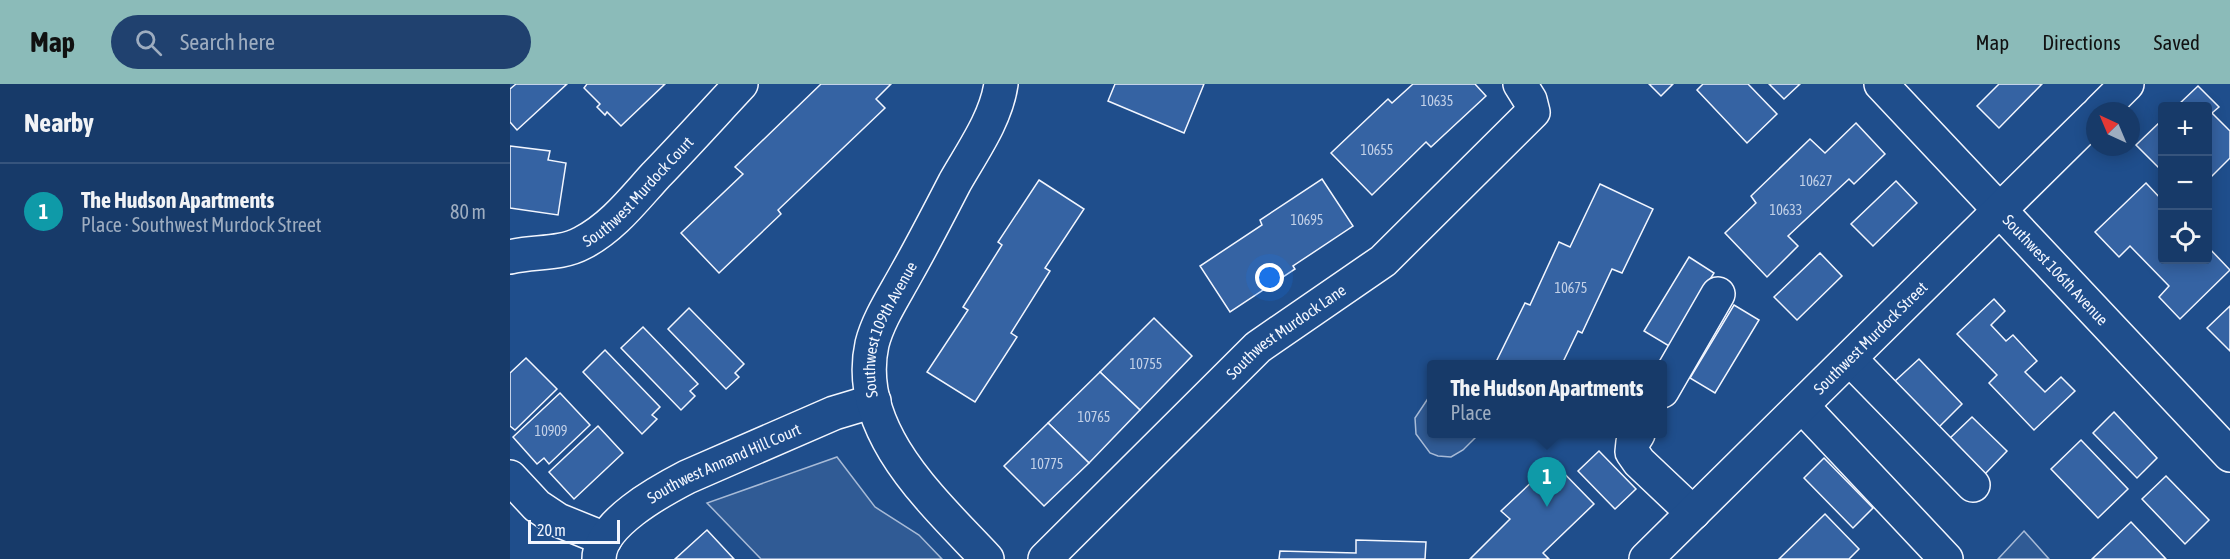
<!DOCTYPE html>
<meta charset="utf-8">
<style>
:root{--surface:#173a69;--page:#20416f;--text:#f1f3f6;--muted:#9eadc0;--line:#36547d;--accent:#8bbbb9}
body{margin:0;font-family:"Asap Condensed",sans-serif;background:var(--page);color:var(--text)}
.controls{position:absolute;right:18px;top:18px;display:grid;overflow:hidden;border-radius:6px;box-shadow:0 3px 15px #0003}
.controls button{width:54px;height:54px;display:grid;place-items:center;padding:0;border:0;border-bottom:2px solid var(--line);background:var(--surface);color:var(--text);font:30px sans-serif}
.compass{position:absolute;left:1576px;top:18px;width:54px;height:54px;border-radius:50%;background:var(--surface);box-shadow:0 3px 15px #0003;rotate:316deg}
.scale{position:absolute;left:18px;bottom:15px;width:92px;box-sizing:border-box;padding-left:6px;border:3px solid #f2f6ff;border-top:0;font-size:16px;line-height:21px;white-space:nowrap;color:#f2f6ff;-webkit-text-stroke:4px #1f4e8c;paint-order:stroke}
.you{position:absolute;left:760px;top:194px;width:21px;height:21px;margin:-15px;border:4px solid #fff;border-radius:50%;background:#1a73e8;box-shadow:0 0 0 9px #1a73e833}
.badge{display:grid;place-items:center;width:39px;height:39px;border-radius:50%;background:var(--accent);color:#fff;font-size:20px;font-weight:700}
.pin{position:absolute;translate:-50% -50px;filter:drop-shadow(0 2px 3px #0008)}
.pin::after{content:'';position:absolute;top:32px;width:21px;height:18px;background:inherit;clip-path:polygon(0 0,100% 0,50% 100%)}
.popup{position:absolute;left:917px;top:276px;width:240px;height:78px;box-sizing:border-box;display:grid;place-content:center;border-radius:6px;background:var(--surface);filter:drop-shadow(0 2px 4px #0005);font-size:20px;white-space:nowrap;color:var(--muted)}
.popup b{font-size:22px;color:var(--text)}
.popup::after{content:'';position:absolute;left:50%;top:100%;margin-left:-12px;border:12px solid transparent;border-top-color:var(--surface)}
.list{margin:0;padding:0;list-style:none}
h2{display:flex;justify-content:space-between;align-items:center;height:78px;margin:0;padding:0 24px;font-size:26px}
h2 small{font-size:20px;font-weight:400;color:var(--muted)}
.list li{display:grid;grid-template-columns:39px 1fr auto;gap:18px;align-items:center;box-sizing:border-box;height:96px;padding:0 24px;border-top:2px solid var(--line)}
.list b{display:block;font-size:22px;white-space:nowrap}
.list p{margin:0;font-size:20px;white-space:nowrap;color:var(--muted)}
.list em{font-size:20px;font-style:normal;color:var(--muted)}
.icon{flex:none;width:33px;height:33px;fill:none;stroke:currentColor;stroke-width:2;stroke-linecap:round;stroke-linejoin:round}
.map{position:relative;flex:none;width:1720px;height:475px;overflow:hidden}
header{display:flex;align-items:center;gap:36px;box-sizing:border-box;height:84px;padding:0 30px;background:var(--accent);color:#111}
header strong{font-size:28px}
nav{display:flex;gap:33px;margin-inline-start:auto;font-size:21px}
.search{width:420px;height:54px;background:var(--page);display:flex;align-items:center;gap:15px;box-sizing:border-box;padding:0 21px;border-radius:33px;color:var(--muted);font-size:22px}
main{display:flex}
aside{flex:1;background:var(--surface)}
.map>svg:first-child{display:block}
</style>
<header>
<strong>Map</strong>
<div class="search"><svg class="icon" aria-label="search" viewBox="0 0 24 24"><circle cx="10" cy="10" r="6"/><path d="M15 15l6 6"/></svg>Search here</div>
<nav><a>Map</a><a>Directions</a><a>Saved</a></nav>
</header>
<main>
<aside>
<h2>Nearby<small></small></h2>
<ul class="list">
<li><span class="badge" style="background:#0f9aa8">1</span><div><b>The Hudson Apartments</b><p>Place · Southwest Murdock Street</p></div><em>80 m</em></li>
</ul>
</aside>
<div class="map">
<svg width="1720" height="475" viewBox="0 0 1720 475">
<rect width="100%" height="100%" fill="#1f4e8c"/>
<g fill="#305b95" stroke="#a8bbd7" stroke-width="1.5">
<polygon points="921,310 922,350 969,350 953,366 941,373 928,372 920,369 906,350 905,334"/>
<polygon points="327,373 365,423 409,451 432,475 251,475 197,419"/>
<polygon points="1514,447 1539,475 1488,475"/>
</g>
<g fill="#3563a3" stroke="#f2f6ff" stroke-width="1.5">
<polygon points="6,0 57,0 7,46 0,38 0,5"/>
<polygon points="77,0 155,0 111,42 97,28 95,31 87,23 90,20 74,4"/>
<polygon points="311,0 381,0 366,15 375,24 268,126 271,130 209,189 171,149 233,90 225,83"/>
<polygon points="605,0 694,0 674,49 598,17"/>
<polygon points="903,0 965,0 976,12 921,63 916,58 862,111 821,69 878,15 882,19"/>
<polygon points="1139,0 1163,0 1151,12"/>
<polygon points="1193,0 1238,0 1267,30 1237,59 1187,6"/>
<polygon points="1259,0 1290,0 1274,15"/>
<polygon points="1489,0 1532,0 1489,44 1467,22"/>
<polygon points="1688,2 1709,23 1702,29 1720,47 1720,74 1698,96 1698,22 1667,22"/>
<polygon points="1650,38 1652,41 1652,79 1648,83 1626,61"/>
<polygon points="1346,39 1375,70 1344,100 1339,95 1278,152 1288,162 1257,193 1215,149 1246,119 1241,112 1300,55 1315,69"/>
<polygon points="0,62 40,67 38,76 56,79 48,131 0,124"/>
<polygon points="812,95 843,142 783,182 785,185 720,228 690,182 752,141 750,136"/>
<polygon points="529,96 574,125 535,184 540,187 501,249 507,253 465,318 417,288 458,226 453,223 492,161 488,158"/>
<polygon points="1386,97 1407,119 1363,162 1341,140"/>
<polygon points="1636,99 1652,116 1652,176 1698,176 1698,163 1720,186 1670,235 1649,213 1659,202 1620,162 1609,173 1585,148"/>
<polygon points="1090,100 1143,125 1112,189 1102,185 1072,249 1068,247 1052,280 985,280 1015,219 1020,221 1049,158 1060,163"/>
<polygon points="1310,169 1332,192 1287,236 1264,213"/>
<polygon points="1179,173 1204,189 1159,262 1134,247"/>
<polygon points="1484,215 1495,227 1481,241 1496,257 1503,251 1527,277 1515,288 1535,308 1551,293 1565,307 1524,346 1479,299 1487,291 1447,250"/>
<polygon points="1224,221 1249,236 1205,309 1180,294"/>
<polygon points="1720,222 1720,267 1697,244"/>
<polygon points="179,224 234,280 225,289 229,293 216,305 158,245"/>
<polygon points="644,234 682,272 630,326 590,288"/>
<polygon points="133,243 188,300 180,307 185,312 171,326 111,264"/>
<polygon points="95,266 150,323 142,331 147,335 132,350 73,288"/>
<polygon points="16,274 47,305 5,346 0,342 0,289"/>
<polygon points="1409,275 1452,320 1429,343 1385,297"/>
<polygon points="590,288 630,326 579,379 538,339"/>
<polygon points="50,309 80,341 39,380 34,374 27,380 3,353"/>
<polygon points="1604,328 1647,374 1627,394 1583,349"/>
<polygon points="1462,333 1497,367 1475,390 1439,355"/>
<polygon points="538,339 579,379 534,422 494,382"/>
<polygon points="88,342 113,369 64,415 39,388"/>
<polygon points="1571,356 1618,405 1588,434 1541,385"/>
<polygon points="1089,367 1126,405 1105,425 1068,387"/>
<polygon points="1314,374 1363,424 1343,444 1294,394"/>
<polygon points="1043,378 1084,420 1033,469 1039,475 960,475 1000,435 991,427"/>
<polygon points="1656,392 1699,436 1675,460 1632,415"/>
<polygon points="1315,430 1349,465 1339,475 1269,475"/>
<polygon points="1621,438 1656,475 1582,475"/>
<polygon points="197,446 224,475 165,475"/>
<polygon points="846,456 916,458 915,475 769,475 770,467 846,469"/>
</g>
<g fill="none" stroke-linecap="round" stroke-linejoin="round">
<g stroke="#f2f6ff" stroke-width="36">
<g id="minor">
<path id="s1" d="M1371,0L1720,371"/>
<polyline points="1590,27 1617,0"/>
<path id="s2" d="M0,173C24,167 50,171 72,159C102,144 124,115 146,91C175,61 203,30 231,0"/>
<polyline points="1340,275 1463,401"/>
<polyline points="1152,307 1208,210"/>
<polyline points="1292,322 1436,475"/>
<polyline points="1128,350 1123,358 1122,368 1129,378 1183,429"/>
<polyline points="0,393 27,422 48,436 95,455"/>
<path id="s3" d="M89,475C89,440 150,407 177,393L324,329L364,317"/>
<path id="s4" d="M477,475C424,418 343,347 362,260C368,236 384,212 396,190C413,160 429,129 445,98C462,68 486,35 491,0"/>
<path id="s5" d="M535,475L748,263L873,177L1023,28L1020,16L1010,0"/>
<path id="s6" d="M1136,475L1585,32"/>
</g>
</g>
<use href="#minor" stroke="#1f4e8c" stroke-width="33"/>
</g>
<g text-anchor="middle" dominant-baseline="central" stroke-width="4.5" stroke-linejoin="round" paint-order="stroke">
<g font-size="14" fill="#c3d1e8">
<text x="927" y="17">10635</text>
<text x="867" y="66">10655</text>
<text x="1306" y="97">10627</text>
<text x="1276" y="126">10633</text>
<text x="797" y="136">10695</text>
<text x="1061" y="204">10675</text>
<text x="636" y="280">10755</text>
<text x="584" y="333">10765</text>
<text x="41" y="347">10909</text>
<text x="537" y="380">10775</text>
</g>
<g font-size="16" fill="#f2f6ff" stroke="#1f4e8c">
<text stroke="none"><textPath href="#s2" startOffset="150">Southwest Murdock Court</textPath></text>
<text stroke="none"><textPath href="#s1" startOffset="255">Southwest 106th Avenue</textPath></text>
<text stroke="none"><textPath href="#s4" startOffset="273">Southwest 109th Avenue</textPath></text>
<text stroke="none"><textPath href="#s5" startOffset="332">Southwest Murdock Lane</textPath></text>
<text stroke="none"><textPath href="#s6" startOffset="315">Southwest Murdock Street</textPath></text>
<text stroke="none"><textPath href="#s3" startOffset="164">Southwest Annand Hill Court</textPath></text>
</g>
</g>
</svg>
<div class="controls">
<button>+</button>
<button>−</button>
<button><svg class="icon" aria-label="locate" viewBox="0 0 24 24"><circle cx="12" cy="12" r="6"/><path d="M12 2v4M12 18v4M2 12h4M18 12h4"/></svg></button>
</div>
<svg class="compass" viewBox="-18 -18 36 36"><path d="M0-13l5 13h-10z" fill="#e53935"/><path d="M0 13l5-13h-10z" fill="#9eadc0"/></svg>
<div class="scale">20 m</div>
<div class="you"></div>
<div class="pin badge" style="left:1037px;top:423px;background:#0f9aa8">1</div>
<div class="popup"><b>The Hudson Apartments</b>Place</div>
</div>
</main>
